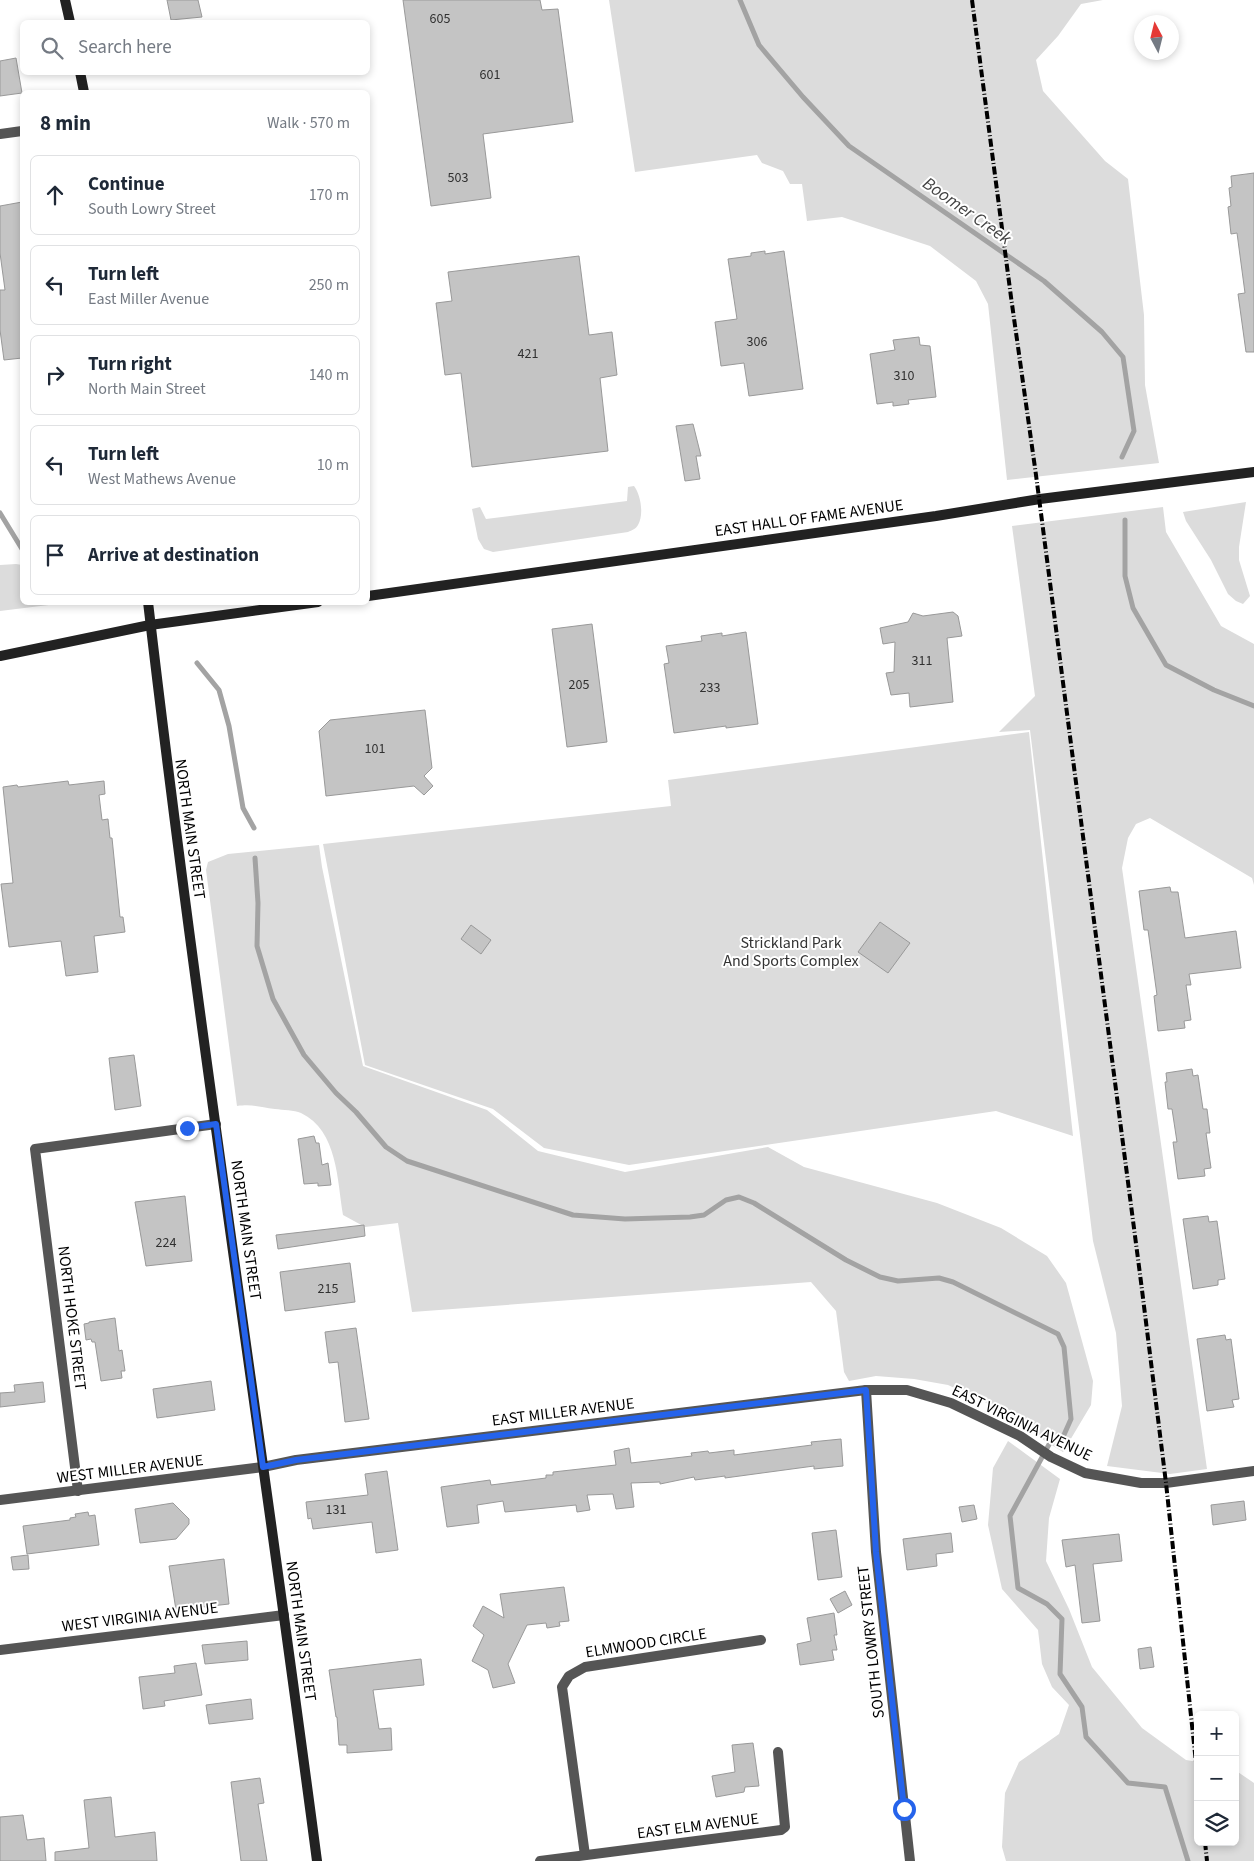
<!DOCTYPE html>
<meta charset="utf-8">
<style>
:root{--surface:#fff;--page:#f6f6f7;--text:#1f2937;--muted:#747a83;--line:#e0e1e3}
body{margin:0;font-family:"Source Sans 3",sans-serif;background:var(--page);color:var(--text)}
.controls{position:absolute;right:15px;bottom:15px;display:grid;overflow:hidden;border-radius:8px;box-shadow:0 2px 8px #0003}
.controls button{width:45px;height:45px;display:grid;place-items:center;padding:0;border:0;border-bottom:1px solid var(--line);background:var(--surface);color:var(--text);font:25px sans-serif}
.compass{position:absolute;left:1134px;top:15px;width:45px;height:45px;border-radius:50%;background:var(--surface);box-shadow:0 2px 8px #0003;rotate:353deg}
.stop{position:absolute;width:15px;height:15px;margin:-11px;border:4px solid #2563eb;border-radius:50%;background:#fff}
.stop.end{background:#2563eb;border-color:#fff;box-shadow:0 1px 5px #0008}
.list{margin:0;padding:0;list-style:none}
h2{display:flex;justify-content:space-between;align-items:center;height:65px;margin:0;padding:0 20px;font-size:21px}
h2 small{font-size:16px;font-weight:400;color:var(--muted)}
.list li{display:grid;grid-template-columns:32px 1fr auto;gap:15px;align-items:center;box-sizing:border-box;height:80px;margin:0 10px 10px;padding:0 10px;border:1px solid var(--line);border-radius:8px}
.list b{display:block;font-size:19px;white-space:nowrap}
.list p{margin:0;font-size:16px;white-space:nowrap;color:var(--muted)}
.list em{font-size:16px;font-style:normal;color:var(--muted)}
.icon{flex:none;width:28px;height:28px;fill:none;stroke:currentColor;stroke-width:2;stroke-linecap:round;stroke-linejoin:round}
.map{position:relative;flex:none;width:1254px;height:1861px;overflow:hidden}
.search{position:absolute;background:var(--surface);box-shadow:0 2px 8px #0003;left:20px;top:20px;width:350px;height:55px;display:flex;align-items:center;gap:12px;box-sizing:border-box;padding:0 18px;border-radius:8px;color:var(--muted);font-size:19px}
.panel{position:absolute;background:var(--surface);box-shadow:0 2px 8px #0003;left:20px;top:90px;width:350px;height:515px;border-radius:8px}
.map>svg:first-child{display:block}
</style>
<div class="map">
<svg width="1254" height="1861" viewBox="0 0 1254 1861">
<rect width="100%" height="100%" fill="#fff"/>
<g fill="#dcdcdc">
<polygon points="609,0 1103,0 1081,4 1058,36 1036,60 1043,91 1105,161 1128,179 1144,315 1145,385 1159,463 1007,480 988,304 976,281 930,246 842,217 807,221 802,184 790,184 783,171 762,163 757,155 635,172"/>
<path d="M634,486C641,495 644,515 638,525C636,529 632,530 628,532L493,552L484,549L478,539L472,509L480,507L486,519L627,501L628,487Z"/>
<polygon points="1246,502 1239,547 1239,560 1250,596 1243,604 1236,601 1228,594 1211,560 1186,521 1183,512"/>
<polygon points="1163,507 1166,532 1221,626 1254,644 1254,885 1252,878 1150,818 1136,824 1128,838 1122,868 1207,1469 1170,1474 1107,1466 1122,1406 1116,1333 1093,1241 1030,730 999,732 1035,696 1012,526"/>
<polygon points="16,564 22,565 22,602 65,603 0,611 0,565"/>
<polygon points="1029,732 1073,1136 996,1111 629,1165 544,1148 493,1109 365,1065 323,844 671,806 668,780"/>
<path d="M319,845L322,867L363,1066L487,1110L538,1151L625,1172L768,1147L804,1167L937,1203L1001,1228L1047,1256L1066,1283L1093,1381L1091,1405L1063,1452L1045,1441L1013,1418L983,1401L948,1385L914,1379L876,1376L849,1381L844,1372L836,1311L811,1282L412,1312L398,1223L365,1227L343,1215C337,1180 338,1131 301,1113C294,1110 283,1110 275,1109C260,1107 253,1104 237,1106L206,870L208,862L228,854Z"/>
<polygon points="1008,1441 1060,1479 1049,1518 1046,1561 1069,1609 1092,1667 1142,1728 1186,1760 1198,1762 1198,1842 1235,1842 1235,1770 1254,1783 1254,1861 1006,1861 1002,1847 1005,1793 1019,1762 1059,1734 1069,1705 1052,1687 1042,1664 1038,1630 1002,1589 988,1525 993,1468"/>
</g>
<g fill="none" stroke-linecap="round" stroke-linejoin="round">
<g stroke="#a3a3a3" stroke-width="5">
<polyline points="740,0 759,45 803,97 849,146 1044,281 1102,332 1123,357 1134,431 1122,457"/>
<polyline points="0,513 22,549"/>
<polyline points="1125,520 1125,576 1133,608 1166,665 1214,690 1254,706"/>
<polyline points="197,663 219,690 229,726 243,808 254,828"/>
<polyline points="255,858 258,903 257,946 273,999 304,1055 336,1093 356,1112 386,1147 407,1161 573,1215 625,1219 690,1217 704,1215 726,1200 739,1197 754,1203 846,1260 880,1277 898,1281 939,1278 953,1282 1058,1334 1064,1347 1071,1419 1063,1437 1052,1439 1010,1516 1018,1588 1047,1604 1062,1619 1060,1674 1082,1707 1086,1737 1128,1783 1165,1787 1188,1861"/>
</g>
</g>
<g fill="#c4c4c4" stroke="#999">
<polygon points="167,0 198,0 202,17 171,20"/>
<polygon points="403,0 540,0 542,10 558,9 573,122 483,134 491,198 431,206"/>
<polygon points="16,58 22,93 0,96 0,61"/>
<polygon points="1254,173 1254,352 1246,352 1238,294 1245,293 1237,233 1231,234 1228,207 1231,206 1229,188 1232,187 1231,176"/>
<polygon points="22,202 22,358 4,360 0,330 0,290 5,290 0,253 0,206"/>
<polygon points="765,251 765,254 784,251 803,389 749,396 744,363 721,366 715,322 737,319 728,259 751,256 751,253"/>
<polygon points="579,256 589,335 612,332 617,375 600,378 608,451 472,467 461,373 445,375 436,303 452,301 448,272"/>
<polygon points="919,337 920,345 930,346 936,397 908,400 909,404 893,406 893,402 877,404 870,354 895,350 893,340"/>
<polygon points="693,424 701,456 696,456 700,479 685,481 676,426"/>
<polygon points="953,612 958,616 962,636 947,638 953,702 910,707 909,693 891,695 886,673 894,672 895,642 883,644 880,628 908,622 913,613 923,616"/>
<polygon points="592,624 607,742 567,747 552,629"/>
<polygon points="746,632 758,724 726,728 726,726 674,733 664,664 669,663 666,646 702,641 701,636 722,633 722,636"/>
<polygon points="425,710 432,768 424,776 433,786 424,795 414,786 326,796 319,731 330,720"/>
<polygon points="68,781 69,785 104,781 105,794 99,795 102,820 108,819 110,838 112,838 120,917 123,917 125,932 94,936 98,972 66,976 61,941 9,947 1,884 13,883 3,787 17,785 18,787"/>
<polygon points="1170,887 1171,892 1178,892 1185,938 1236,931 1241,968 1189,974 1191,985 1186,985 1191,1020 1184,1021 1185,1028 1158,1031 1154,996 1157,995 1148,930 1144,930 1139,891"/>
<polygon points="880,922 910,943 888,973 858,952"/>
<polygon points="471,925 491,940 481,954 461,939"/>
<polygon points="134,1055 141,1106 115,1110 109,1058"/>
<polygon points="1192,1069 1193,1076 1198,1075 1203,1109 1207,1109 1210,1133 1206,1133 1211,1168 1204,1169 1205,1176 1178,1179 1173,1142 1177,1142 1172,1109 1168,1109 1165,1082 1167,1082 1166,1073"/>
<polygon points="314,1136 316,1143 319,1143 322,1165 328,1163 331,1185 318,1186 318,1183 304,1184 298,1139"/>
<polygon points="185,1196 192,1261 146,1266 135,1202"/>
<polygon points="1208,1216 1209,1222 1217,1221 1225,1279 1218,1280 1218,1285 1193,1289 1183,1219"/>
<polygon points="364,1225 365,1236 278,1249 276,1235"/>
<polygon points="350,1263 355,1302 285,1311 280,1272"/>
<polygon points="115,1318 119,1351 122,1350 125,1371 121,1371 122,1378 101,1381 95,1342 92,1342 91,1339 86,1340 84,1324 89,1323 89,1322"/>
<polygon points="356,1328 369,1419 345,1422 338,1362 329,1363 325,1332"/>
<polygon points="1225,1335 1226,1340 1231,1339 1239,1399 1232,1400 1234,1407 1207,1411 1197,1339"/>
<polygon points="211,1381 215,1410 157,1418 153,1389"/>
<polygon points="43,1382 45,1402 0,1407 0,1393 15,1392 14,1385"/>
<polygon points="841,1439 843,1466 814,1469 814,1466 725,1478 725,1476 695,1480 694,1477 660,1484 660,1482 631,1483 634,1507 616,1509 613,1494 587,1495 590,1510 577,1512 576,1505 505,1512 503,1501 477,1505 479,1523 447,1527 441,1487 490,1480 491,1485 546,1478 546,1475 553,1475 553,1472 616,1465 614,1451 629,1448 631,1463 692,1456 691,1453 708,1451 709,1453 734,1450 734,1455 812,1445 811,1442"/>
<polygon points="387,1471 398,1550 376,1553 372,1522 313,1529 311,1518 308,1519 306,1502 368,1495 365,1474"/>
<polygon points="1244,1501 1246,1520 1213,1525 1211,1505"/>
<polygon points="173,1503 189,1519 189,1524 176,1539 140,1543 135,1509"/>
<polygon points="974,1505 977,1519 962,1522 959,1507"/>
<polygon points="88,1512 89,1516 95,1515 99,1545 27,1554 23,1526 70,1520 70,1518 76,1517 75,1514"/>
<polygon points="836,1530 842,1577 818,1580 812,1533"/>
<polygon points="951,1533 953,1552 936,1554 937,1566 907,1570 903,1539"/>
<polygon points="1119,1534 1122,1561 1093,1564 1100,1621 1082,1623 1075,1565 1066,1567 1062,1540"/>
<polygon points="28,1555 29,1569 13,1570 11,1557"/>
<polygon points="224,1559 229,1604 176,1610 169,1566"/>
<polygon points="564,1587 569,1621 559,1622 560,1626 547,1628 546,1623 527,1625 508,1664 515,1683 493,1688 488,1670 472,1661 484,1635 473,1626 483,1606 504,1618 500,1594"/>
<polygon points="845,1591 852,1605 838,1613 830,1599"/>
<polygon points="834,1613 837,1635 834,1635 837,1650 832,1650 834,1660 800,1665 797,1644 811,1641 807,1618"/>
<polygon points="247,1641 248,1660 205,1664 202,1645"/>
<polygon points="1151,1647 1154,1667 1140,1669 1138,1649"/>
<polygon points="421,1659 424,1685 373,1690 379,1729 391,1728 392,1750 347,1753 347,1745 339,1745 337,1717 336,1717 329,1670"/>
<polygon points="196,1663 202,1695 164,1701 165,1706 143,1709 139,1677 175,1673 174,1666"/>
<polygon points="251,1699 253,1719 209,1724 206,1705"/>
<polygon points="753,1743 759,1786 745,1787 744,1792 716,1797 712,1776 735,1772 732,1745"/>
<polygon points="260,1778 264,1803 258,1804 267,1861 241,1861 231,1782"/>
<polygon points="111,1797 115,1837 155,1832 157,1861 55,1861 55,1852 89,1848 84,1800"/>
<polygon points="23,1815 27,1840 44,1838 46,1861 0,1861 0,1817"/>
</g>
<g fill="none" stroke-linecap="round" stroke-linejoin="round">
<g stroke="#555" stroke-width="10">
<polyline points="0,134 22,131"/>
<polyline points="866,1390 876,1552 910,1861"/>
<polyline points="78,1491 35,1149 216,1124"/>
<polyline points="0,1650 284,1615"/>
<polyline points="585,1855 562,1687 569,1676 585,1667 761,1640"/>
<polyline points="540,1861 781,1830 785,1827 778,1752"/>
</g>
<polyline stroke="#555" stroke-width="10" points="0,1500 263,1467 296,1460 866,1390 907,1390 951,1403 1020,1436 1051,1457 1085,1473 1141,1483 1166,1483 1254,1471"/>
<g stroke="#222" stroke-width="10">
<polyline points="65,0 70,22"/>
<polyline points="80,72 84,92"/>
<polyline points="368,596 936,516 1040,499 1254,472"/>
<path d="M148,602C197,1023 262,1441 317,1861"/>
<polyline points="0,656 150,625 318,602"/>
</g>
<g stroke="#000" stroke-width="4" stroke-dasharray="8 2.5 1 2.5" stroke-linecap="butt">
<polyline points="972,0 1011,297 1036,475 1141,1282 1166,1483 1198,1781"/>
<polyline points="1205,1842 1207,1861"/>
</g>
</g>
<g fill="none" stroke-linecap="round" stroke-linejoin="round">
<polyline stroke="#2563eb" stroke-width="6" points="187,1128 216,1124 263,1467 296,1460 866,1390 876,1552 904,1809"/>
</g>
<g text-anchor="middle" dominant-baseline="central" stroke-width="4" stroke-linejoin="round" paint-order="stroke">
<g font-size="14" fill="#313131">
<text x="440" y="19">605</text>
<text x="490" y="75">601</text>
<text x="458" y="178">503</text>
<text x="757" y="342">306</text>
<text x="528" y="354">421</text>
<text x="904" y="376">310</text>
<text x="922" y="661">311</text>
<text x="579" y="685">205</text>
<text x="710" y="688">233</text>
<text x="375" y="749">101</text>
<text x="166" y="1243">224</text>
<text x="328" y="1289">215</text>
<text x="336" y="1510">131</text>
</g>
<g font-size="16" fill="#000" stroke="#fff">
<text transform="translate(809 518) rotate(-8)">EAST HALL OF FAME AVENUE</text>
<text transform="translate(190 829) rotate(82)">NORTH MAIN STREET</text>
<text transform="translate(246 1230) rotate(82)">NORTH MAIN STREET</text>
<text transform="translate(72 1318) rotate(83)">NORTH HOKE STREET</text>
<text transform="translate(563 1412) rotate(-7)">EAST MILLER AVENUE</text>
<text transform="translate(1022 1423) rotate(26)">EAST VIRGINIA AVENUE</text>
<text transform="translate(130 1469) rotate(-7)">WEST MILLER AVENUE</text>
<text transform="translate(140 1617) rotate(-7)">WEST VIRGINIA AVENUE</text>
<text transform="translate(301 1631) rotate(82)">NORTH MAIN STREET</text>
<text transform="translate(871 1642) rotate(-96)">SOUTH LOWRY STREET</text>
<text transform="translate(646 1643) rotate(-9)">ELMWOOD CIRCLE</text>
<text transform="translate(698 1826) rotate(-7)">EAST ELM AVENUE</text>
</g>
<g font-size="16" fill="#333" stroke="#fff">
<text x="791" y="943">Strickland Park<tspan x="791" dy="18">And Sports Complex</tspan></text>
</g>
<g font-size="18" font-style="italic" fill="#444" stroke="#fff">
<text transform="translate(967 211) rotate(35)">Boomer Creek</text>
</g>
</g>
</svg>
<div class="controls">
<button>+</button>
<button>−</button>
<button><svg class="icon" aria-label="layers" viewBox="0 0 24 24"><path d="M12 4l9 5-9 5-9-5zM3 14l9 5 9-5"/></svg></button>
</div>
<svg class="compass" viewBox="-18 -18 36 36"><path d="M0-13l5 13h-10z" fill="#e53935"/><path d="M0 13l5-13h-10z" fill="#747a83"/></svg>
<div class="stop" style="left:904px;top:1809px"></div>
<div class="stop end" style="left:187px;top:1128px"></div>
<div class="search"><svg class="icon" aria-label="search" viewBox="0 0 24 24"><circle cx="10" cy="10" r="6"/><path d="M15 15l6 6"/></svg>Search here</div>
<section class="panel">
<h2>8 min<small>Walk · 570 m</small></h2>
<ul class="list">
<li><svg class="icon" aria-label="ahead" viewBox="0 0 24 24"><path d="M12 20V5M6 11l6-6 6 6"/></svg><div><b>Continue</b><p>South Lowry Street</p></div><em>170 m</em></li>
<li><svg class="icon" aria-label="left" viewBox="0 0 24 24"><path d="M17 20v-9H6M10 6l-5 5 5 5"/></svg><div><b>Turn left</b><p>East Miller Avenue</p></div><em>250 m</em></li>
<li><svg class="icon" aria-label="right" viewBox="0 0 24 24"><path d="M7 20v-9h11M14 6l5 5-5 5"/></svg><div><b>Turn right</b><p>North Main Street</p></div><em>140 m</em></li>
<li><svg class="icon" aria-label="left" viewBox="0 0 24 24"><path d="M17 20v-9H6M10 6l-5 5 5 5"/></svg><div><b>Turn left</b><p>West Mathews Avenue</p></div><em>10 m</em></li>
<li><svg class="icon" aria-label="arrive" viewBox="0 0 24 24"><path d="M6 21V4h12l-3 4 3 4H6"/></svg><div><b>Arrive at destination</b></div></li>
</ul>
</section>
</div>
